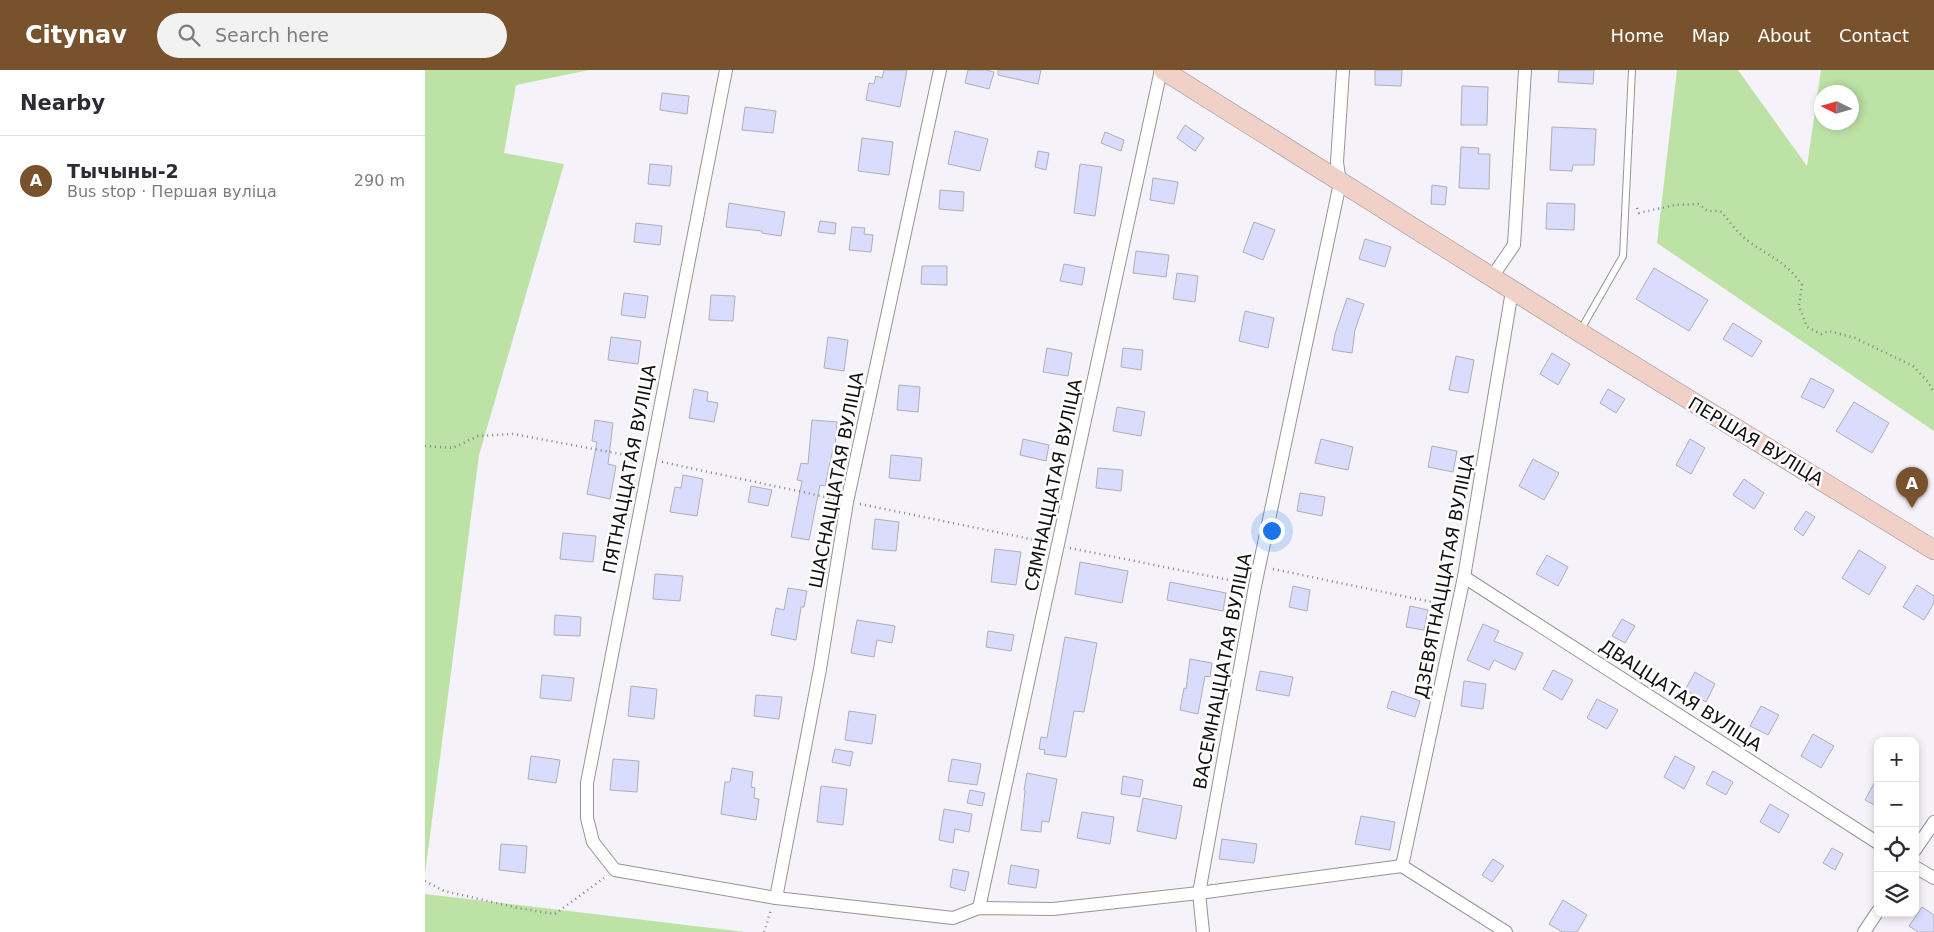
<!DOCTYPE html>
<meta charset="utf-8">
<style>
:root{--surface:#fff;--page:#f2f2f3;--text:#2b2b33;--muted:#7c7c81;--line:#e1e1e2;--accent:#77522d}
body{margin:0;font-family:"DejaVu Sans",sans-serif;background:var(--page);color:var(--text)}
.controls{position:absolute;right:15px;bottom:15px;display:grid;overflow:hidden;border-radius:10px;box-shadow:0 2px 8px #0003}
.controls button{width:45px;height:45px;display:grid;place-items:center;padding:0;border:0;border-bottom:1px solid var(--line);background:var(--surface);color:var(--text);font:25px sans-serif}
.compass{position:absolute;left:1389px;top:15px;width:45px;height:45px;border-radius:50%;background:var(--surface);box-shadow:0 2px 8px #0003;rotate:275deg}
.you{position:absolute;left:846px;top:460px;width:18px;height:18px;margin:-12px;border:4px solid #fff;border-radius:50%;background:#1a73e8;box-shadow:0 0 0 8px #1a73e833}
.badge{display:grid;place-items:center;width:32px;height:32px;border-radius:50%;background:var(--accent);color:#fff;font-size:16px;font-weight:700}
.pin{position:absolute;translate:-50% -41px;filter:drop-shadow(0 1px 2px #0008)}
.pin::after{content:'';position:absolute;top:26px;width:18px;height:15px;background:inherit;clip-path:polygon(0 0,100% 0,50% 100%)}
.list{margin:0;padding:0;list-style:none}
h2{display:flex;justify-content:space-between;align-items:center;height:65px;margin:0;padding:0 20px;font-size:21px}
h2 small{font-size:16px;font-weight:400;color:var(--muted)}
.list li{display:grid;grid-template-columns:32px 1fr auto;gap:15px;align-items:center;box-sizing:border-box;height:90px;padding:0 20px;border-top:1px solid var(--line)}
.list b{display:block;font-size:19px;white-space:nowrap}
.list p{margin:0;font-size:16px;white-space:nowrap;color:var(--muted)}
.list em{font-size:16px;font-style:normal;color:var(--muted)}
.icon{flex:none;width:28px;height:28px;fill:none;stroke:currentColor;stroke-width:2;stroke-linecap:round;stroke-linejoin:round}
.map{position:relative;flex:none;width:1509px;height:862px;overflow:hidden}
header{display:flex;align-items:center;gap:30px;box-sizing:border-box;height:70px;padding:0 25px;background:var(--accent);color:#fff}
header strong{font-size:24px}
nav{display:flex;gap:28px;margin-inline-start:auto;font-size:18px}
.search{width:350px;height:45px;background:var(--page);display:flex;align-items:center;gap:12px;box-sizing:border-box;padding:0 18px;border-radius:28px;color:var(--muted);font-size:19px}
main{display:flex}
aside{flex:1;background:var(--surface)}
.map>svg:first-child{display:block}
</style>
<header>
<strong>Citynav</strong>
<div class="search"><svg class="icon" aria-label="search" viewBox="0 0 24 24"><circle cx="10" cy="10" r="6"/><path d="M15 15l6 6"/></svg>Search here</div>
<nav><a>Home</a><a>Map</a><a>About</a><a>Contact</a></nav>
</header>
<main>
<aside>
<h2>Nearby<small></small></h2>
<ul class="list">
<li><span class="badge">A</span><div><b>Тычыны-2</b><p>Bus stop · Першая вуліца</p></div><em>290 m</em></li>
</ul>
</aside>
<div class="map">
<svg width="1509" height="862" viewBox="0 0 1509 862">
<rect width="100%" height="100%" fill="#f6f2f9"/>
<g fill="#bce2a6" fill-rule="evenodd">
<polygon points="0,0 164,0 91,15 79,83 139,94 54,385 0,804"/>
<path d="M1252,0H1313L1382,96L1396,0H1509V361L1232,173ZM1396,22H1426V52H1396Z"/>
<polygon points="0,824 320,862 0,862"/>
</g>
<g fill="#dadcfd" stroke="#afafb6">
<polygon points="459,0 482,0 475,37 441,30 444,13 449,14 451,6 457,8"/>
<polygon points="543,0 561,0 569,2 564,19 540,13"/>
<polygon points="573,0 616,0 613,14 573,5"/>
<polygon points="950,0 977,0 976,16 950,15"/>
<polygon points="1134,0 1169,0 1168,14 1133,12"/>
<polygon points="1037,16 1063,17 1062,55 1036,55"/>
<polygon points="237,23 264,26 262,44 235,40"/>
<polygon points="320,37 351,41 348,63 317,60"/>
<polygon points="760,55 779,68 770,81 752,68"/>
<polygon points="1127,57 1171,59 1169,95 1148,95 1147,101 1125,100"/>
<polygon points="530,61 563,69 555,101 523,94"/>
<polygon points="680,62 699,70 696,81 676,73"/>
<polygon points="437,68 468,72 464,105 433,101"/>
<polygon points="1036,77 1054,78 1053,84 1065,84 1064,119 1034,118"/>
<polygon points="613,81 624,83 621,100 610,97"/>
<polygon points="225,94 247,96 245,116 223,114"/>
<polygon points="655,94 677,97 670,146 649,143"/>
<polygon points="728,108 753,112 749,134 725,130"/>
<polygon points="1007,115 1022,117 1020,135 1006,134"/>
<polygon points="515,120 539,122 538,141 514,139"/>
<polygon points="304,133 360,142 356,166 337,163 337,161 301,157"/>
<polygon points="1122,133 1150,134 1149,160 1121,159"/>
<polygon points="395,151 411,153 410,164 393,162"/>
<polygon points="829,152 850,160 838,190 818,182"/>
<polygon points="211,153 237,156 235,175 209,172"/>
<polygon points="427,157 440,158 439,164 448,165 446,182 424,180"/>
<polygon points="940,169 966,177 960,197 934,189"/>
<polygon points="711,181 744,185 741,207 708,203"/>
<polygon points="639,194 660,198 657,215 635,211"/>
<polygon points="497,196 522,196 522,215 496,214"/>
<polygon points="1229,198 1283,230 1264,261 1211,229"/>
<polygon points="752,203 773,206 770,232 748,229"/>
<polygon points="199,223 223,226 220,248 196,245"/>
<polygon points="286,225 310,226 308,251 284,250"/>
<polygon points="922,228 939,234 930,260 927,283 907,280 910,264"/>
<polygon points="820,241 849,248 843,278 814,271"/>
<polygon points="1308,253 1337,271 1327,287 1298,269"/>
<polygon points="186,267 216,271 213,294 183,290"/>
<polygon points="403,267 423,270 419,301 399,298"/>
<polygon points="622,278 647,283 643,306 618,302"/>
<polygon points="698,278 718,280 716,300 696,297"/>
<polygon points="1127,283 1145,294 1133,315 1115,304"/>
<polygon points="1031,286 1049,290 1043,323 1024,320"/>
<polygon points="1386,308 1409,320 1399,338 1376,327"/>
<polygon points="474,315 495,317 493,342 472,340"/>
<polygon points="269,319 283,322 282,331 293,333 289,352 264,348"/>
<polygon points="1183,319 1200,329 1191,343 1175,333"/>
<polygon points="1429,332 1464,353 1447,383 1411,361"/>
<polygon points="692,337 720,342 716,366 688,361"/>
<polygon points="170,350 188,353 183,394 191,396 185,429 162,424 172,372 167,371"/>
<polygon points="387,350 412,352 410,380 408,379 400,416 395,415 384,470 366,467 377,411 372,410 376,393 383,394"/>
<polygon points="598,369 624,375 621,391 595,385"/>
<polygon points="896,369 928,377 923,400 890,393"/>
<polygon points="1265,369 1280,378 1266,404 1251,395"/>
<polygon points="1007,376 1032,381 1028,402 1003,397"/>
<polygon points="466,385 497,388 495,411 464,408"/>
<polygon points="1108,389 1134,403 1119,430 1094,416"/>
<polygon points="673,398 698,400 696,421 671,418"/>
<polygon points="258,405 278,409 272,446 245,442 250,417 256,418"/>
<polygon points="1319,409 1339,423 1329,439 1308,425"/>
<polygon points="326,416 347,420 343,436 323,432"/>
<polygon points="875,423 900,427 897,446 872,441"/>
<polygon points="1381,441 1390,447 1378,466 1369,459"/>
<polygon points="450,449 474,452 471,481 447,479"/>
<polygon points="138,463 171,466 168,492 135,489"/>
<polygon points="570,479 596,482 591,515 566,512"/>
<polygon points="1434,480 1461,497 1444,525 1417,508"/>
<polygon points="1122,485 1143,497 1133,516 1111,504"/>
<polygon points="655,492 703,501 697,533 650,524"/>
<polygon points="230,504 258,506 255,531 228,529"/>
<polygon points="745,512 801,523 798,541 742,530"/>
<polygon points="1492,515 1509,526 1509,533 1499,550 1478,537"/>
<polygon points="868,516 885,520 882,541 864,537"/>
<polygon points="363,518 382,521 379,537 376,537 371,570 346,565 351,538 359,540"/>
<polygon points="985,536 1003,540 999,560 981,557"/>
<polygon points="130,545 156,547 155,566 129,565"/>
<polygon points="1197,549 1210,556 1200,573 1187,566"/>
<polygon points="432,550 470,556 467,573 452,570 449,587 426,583"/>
<polygon points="1058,554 1074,561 1069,571 1098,583 1090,600 1069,590 1064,600 1042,590"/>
<polygon points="563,561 589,565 586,581 561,577"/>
<polygon points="640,567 672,573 659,642 649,641 641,687 619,684 620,680 614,679 616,667 622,668"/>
<polygon points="765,589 787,593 785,607 780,606 773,644 755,640 759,618 761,619"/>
<polygon points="1128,600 1148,610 1137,630 1118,619"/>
<polygon points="835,601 868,607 864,626 831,620"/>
<polygon points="1270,602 1290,614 1281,632 1260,620"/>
<polygon points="117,605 149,608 146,631 115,628"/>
<polygon points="1039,611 1061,614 1058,639 1036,636"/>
<polygon points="206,616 232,619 229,649 203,646"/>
<polygon points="967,621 995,631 990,647 962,638"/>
<polygon points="331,625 357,627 354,649 329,646"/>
<polygon points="1172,629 1193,640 1182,659 1162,648"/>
<polygon points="1336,636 1354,645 1343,665 1325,656"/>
<polygon points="424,641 451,645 447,674 420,670"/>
<polygon points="1388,664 1409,676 1396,698 1376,686"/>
<polygon points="410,679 428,682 425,696 407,692"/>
<polygon points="106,686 135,690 131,713 103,709"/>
<polygon points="1250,686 1270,697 1259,719 1239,707"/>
<polygon points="188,689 214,691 212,722 185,720"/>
<polygon points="527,689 556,694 552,715 523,711"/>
<polygon points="307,698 328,702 326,717 330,718 329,728 334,729 331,750 296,744 300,712 305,712"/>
<polygon points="1288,701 1308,712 1301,725 1281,714"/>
<polygon points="602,703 632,709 624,752 617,751 616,762 596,760 600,721 599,720"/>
<polygon points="698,706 718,710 715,727 696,724"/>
<polygon points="1453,706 1453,737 1440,730"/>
<polygon points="396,716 422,719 418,755 392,752"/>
<polygon points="545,720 560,723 557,736 542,733"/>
<polygon points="718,728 757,736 751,769 712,761"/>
<polygon points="1345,734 1364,745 1354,763 1335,752"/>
<polygon points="519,739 547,744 544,762 530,759 528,773 514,770"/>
<polygon points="657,742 689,747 685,774 652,768"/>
<polygon points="936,746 970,752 965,780 930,774"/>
<polygon points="797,769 832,774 829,793 794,789"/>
<polygon points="76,774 102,776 100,803 74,800"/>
<polygon points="1407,778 1418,784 1410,800 1398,793"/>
<polygon points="1068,789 1079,796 1067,812 1057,805"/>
<polygon points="586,795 614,800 611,818 583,814"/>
<polygon points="528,799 544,802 540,821 525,817"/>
<polygon points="1138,830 1162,845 1152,862 1137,862 1124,854"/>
<polygon points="1497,837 1509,845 1509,862 1493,862 1484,856"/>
</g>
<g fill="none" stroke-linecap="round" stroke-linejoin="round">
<g stroke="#969399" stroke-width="8">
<polyline id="lane" points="1155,261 1198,186 1207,0"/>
</g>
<g stroke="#969399" stroke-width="14">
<g id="street">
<polyline points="301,0 162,713 162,748 168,772 190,800 351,828 528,848 554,838 628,839 774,823 977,796"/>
<polyline points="1067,207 1089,175 1100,0"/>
<polyline points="1039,507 1453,773"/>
<polyline points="1490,780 1509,752"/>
<polyline points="977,796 1039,507 1087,221"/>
<polyline points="977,796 1081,862"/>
<polyline points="1490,797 1509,808"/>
<polyline points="351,828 395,599 422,432 515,0"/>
<polyline points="554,838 736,0"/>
<polyline points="778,862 774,823 830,516 915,113 912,92 918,0"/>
<polyline points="1439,862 1453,841"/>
</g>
</g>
<g stroke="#969399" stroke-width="20">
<polyline id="secondary" points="738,0 1154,262 1509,480"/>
</g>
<g stroke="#858287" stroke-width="2.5" stroke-dasharray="1 4" stroke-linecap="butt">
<path d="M1212,138L1214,143L1250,135L1273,134L1283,141H1295C1304,150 1312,163 1322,170C1343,186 1362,192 1377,215L1374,236L1382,257L1396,264L1404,261L1430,268L1488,296L1504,313L1509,323"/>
<polyline points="0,376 28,378 53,366 88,364 212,387"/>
<polyline points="237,392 410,429"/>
<polyline points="435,434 620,472"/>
<polyline points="645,478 819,513"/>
<polyline points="848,499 1021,535"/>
<polyline points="0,811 19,821 98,839 130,844 179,808"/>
<polyline points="339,862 346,840"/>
</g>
<use href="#lane" stroke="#fff" stroke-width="6"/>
<use href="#street" stroke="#fff" stroke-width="12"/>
<use href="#secondary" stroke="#f1d1c7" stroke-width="19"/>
</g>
<g text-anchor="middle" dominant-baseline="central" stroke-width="5" stroke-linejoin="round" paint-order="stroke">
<g font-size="18" fill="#121013" stroke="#fff">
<text transform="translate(1331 371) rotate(31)">ПЕРШАЯ ВУЛІЦА</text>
<text transform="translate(204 399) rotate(-79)">ПЯТНАЦЦАТАЯ ВУЛІЦА</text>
<text transform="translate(411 410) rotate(-79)">ШАСНАЦЦАТАЯ ВУЛІЦА</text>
<text transform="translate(628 415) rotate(-78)">СЯМНАЦЦАТАЯ ВУЛІЦА</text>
<text transform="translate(1019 506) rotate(-79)">ДЗЕВЯТНАЦЦАТАЯ ВУЛІЦА</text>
<text transform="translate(797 601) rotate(-79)">ВАСЕМНАЦЦАТАЯ ВУЛІЦА</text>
<text transform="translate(1256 625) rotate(33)">ДВАЦЦАТАЯ ВУЛІЦА</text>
</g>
</g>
</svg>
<div class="controls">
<button>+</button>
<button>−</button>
<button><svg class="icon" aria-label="locate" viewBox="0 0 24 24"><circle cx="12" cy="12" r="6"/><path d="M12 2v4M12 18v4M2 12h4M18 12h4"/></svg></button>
<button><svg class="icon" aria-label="layers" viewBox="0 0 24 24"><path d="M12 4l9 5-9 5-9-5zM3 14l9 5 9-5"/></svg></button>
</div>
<svg class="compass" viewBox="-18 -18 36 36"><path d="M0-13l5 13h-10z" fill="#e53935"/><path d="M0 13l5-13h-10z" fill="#7c7c81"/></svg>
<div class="you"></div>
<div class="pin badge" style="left:1487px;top:438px">A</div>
</div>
</main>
